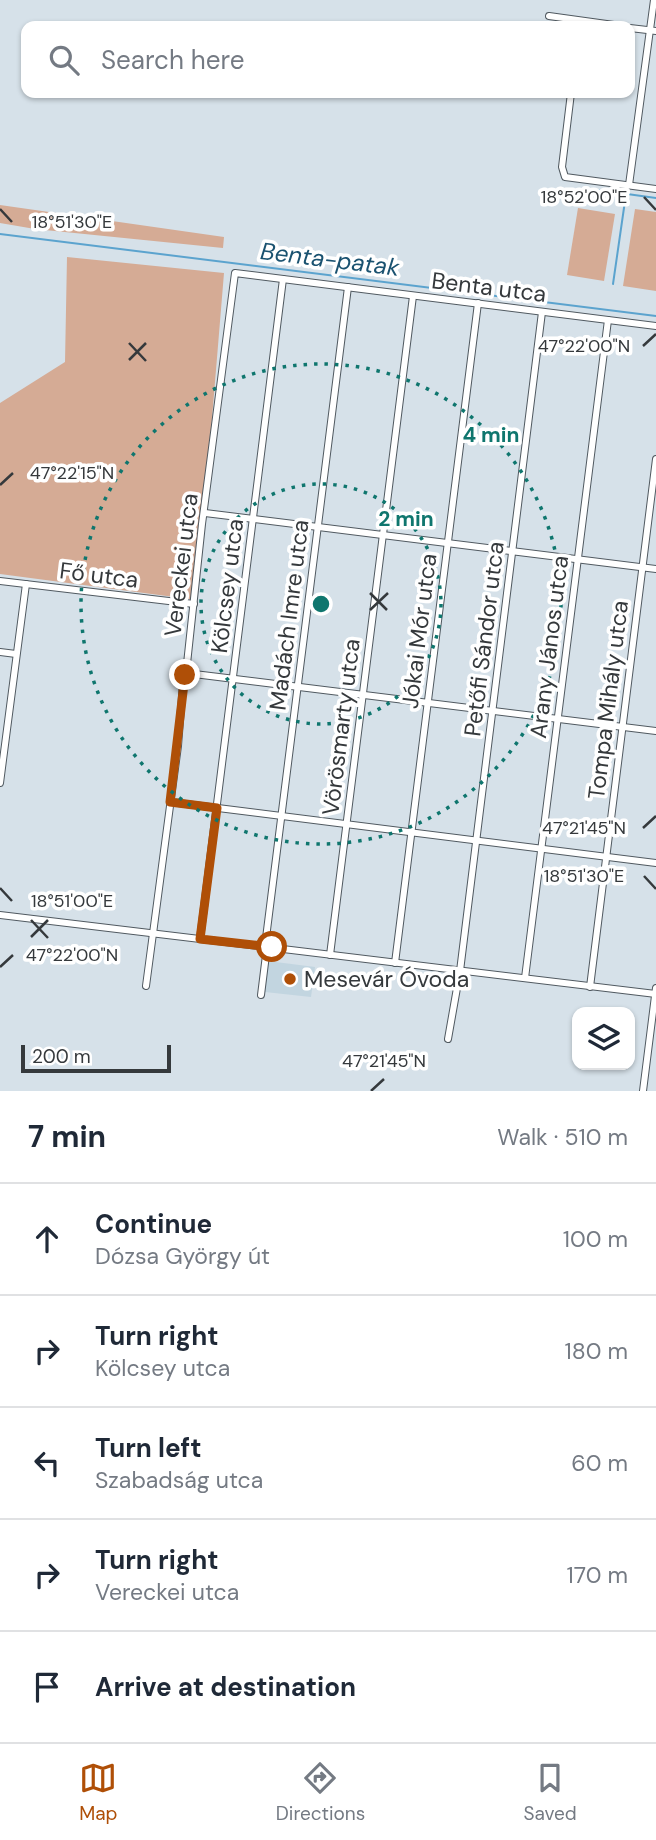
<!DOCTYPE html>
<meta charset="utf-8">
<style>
:root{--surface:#fff;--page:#f6f6f7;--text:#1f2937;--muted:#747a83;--line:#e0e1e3;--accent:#af4f07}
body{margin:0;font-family:"DM Sans",sans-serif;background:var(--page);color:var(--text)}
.controls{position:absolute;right:21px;bottom:21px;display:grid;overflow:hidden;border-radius:14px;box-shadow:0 2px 5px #0004}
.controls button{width:63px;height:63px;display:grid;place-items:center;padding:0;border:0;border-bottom:2px solid var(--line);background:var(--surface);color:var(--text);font:35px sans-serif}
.scale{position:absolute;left:21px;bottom:18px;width:150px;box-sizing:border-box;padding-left:7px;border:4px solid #35393c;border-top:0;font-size:19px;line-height:24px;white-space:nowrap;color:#35393c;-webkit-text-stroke:5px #fff;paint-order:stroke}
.stop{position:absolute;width:21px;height:21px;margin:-16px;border:5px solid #af4f07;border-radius:50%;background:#fff}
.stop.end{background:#af4f07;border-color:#fff;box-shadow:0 2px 7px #0008}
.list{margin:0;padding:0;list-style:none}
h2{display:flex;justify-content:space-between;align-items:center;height:91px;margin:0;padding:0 28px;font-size:30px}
h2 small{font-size:23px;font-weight:400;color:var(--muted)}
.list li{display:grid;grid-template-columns:46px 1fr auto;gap:21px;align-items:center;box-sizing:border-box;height:112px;padding:0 28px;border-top:2px solid var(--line)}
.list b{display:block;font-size:26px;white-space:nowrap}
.list p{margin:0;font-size:23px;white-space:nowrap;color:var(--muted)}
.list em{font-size:23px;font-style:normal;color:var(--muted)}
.icon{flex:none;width:38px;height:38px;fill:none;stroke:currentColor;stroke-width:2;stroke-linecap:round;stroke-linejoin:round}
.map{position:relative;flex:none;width:656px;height:1091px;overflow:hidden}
.search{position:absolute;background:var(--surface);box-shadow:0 2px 5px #0004;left:21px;right:21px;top:21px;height:77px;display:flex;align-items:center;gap:18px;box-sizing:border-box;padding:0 24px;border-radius:14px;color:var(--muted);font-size:26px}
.sheet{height:651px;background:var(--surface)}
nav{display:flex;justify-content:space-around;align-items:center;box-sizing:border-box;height:98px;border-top:2px solid var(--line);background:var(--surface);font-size:19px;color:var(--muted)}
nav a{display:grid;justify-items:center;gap:4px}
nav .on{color:var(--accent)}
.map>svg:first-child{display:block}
</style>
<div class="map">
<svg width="656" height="1091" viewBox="0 0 656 1091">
<rect width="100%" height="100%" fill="#d6e1e9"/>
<polygon fill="#c2d5e0" points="268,961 315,967 311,997 265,992"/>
<g fill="#d5ab95">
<polygon points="0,205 224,237 223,248 35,229 0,223"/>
<polygon points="578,208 615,214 604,281 567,275"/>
<polygon points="635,209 656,212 656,291 623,286"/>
<polygon points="67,257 224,273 197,600 0,574 0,403 65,362"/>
</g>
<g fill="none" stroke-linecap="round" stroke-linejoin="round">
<g stroke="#5ba3ce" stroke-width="2">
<polyline points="593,190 617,192"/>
<polyline points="620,193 656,198"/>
<polyline points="0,234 656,316"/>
<polyline points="613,284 626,194"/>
</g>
<g stroke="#505960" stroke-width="8">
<g id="minor">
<polyline points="549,16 621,26"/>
<polyline points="630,28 656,31"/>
<polyline points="571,93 562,167 565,177 656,189"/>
<polyline points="629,185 654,0"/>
<polyline points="205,513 656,569"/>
<polyline points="0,581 194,604"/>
<polyline points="0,652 16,654"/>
<polyline points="186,673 656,731"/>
<polyline points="0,783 26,584"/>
<polyline points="170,802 656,863"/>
<polyline points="0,915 656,994"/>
<polyline points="200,939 283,279"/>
<polyline points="265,946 348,287"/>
<polyline points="330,955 413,296"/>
<polyline points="395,963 478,303"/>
<polyline points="525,978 608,320"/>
<polyline points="146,986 178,746 183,683 186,673 202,524 235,273 656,326"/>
<polyline points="590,987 656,459"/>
<polyline points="261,995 267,947"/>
<polyline points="448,1039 460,971 542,312"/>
<polyline points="643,1091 656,988"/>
</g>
</g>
<use href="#minor" stroke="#fff" stroke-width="6"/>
</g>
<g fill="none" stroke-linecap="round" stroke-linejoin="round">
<polyline stroke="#af4f07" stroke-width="9" points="185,675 170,802 217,808 200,939 272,947"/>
</g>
<path fill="none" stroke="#35393c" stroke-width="2.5" d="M644,197L656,210M0,209L12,222M129,343L146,361M643,346L656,334M129,360L146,343M0,485L13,473M370,593L387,610M370,610L388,593M643,828L656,816M644,876L656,889M0,888L12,901M31,920L48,938M31,937L48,920M0,967L13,955M371,1091L384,1079"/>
<g fill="none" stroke="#0f766e" stroke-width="3.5" stroke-dasharray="3.5 7">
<circle cx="321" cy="604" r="120"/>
<circle cx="321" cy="604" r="240"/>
</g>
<circle fill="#af4f07" stroke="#fff" stroke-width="2.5" cx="290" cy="979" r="7"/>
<g text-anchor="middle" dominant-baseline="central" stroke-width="7" stroke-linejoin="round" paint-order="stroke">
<g font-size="23" fill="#35393c" stroke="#fff">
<text transform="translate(489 287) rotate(7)">Benta utca</text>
<text transform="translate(181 565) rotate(-83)">Vereckei utca</text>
<text transform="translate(99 575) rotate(7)">Fő utca</text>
<text transform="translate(227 586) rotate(-83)">Kölcsey utca</text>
<text transform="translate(289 615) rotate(-83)">Madách Imre utca</text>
<text transform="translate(419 631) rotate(-83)">Jókai Mór utca</text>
<text transform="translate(484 639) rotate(-83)">Petőfi Sándor utca</text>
<text transform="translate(549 647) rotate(-83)">Arany János utca</text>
<text transform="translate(608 700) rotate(-83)">Tompa Mihály utca</text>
<text transform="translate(341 727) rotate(-83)">Vörösmarty utca</text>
</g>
<g font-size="23" fill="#35393c" stroke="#fff" text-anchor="start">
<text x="304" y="979">Mesevár Óvoda</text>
</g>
<g font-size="24" font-style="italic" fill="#1a5270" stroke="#fff">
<text transform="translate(330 259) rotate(7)">Benta-patak</text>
</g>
</g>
<g font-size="18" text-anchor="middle" fill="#35393c" stroke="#fff" stroke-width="7" stroke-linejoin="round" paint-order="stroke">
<text x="584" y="203">18°52'00"E</text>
<text x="72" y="228">18°51'30"E</text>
<text x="584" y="352">47°22'00"N</text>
<text x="72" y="479">47°22'15"N</text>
<text x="584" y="834">47°21'45"N</text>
<text x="584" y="882">18°51'30"E</text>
<text x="72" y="907">18°51'00"E</text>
<text x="72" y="961">47°22'00"N</text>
<text x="384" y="1067">47°21'45"N</text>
</g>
<circle cx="321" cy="604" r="10" fill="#0f766e" stroke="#fff" stroke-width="3.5"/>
<g font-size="21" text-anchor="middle" font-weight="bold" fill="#0f766e" stroke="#fff" stroke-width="7" stroke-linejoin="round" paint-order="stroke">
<text x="491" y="442">4 min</text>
<text x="406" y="526">2 min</text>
</g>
</svg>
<div class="controls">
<button><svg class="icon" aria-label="layers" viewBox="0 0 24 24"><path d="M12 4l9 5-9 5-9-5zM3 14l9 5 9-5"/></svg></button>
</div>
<div class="scale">200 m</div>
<div class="stop" style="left:272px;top:947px"></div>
<div class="stop end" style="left:185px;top:675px"></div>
<div class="search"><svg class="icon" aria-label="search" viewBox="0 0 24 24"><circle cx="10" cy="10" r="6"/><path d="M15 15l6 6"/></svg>Search here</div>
</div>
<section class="sheet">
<h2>7 min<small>Walk · 510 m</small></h2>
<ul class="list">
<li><svg class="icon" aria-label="ahead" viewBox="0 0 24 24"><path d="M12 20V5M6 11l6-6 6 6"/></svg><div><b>Continue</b><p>Dózsa György út</p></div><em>100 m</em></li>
<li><svg class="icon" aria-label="right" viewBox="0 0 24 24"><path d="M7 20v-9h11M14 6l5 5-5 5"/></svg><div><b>Turn right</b><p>Kölcsey utca</p></div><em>180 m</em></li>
<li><svg class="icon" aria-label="left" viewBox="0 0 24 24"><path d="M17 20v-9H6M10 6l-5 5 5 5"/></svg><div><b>Turn left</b><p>Szabadság utca</p></div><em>60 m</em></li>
<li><svg class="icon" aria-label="right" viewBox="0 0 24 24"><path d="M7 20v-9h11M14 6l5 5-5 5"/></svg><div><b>Turn right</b><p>Vereckei utca</p></div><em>170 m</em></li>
<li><svg class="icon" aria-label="arrive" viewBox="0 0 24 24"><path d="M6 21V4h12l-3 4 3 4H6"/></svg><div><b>Arrive at destination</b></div></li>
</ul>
</section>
<nav>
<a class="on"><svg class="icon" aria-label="map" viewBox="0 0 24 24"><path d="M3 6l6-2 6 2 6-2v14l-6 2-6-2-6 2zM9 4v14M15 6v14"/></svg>Map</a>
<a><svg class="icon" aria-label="directions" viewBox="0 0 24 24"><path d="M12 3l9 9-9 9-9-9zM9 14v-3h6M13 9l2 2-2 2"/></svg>Directions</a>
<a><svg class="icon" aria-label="saved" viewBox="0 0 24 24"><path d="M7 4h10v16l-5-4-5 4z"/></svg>Saved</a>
</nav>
